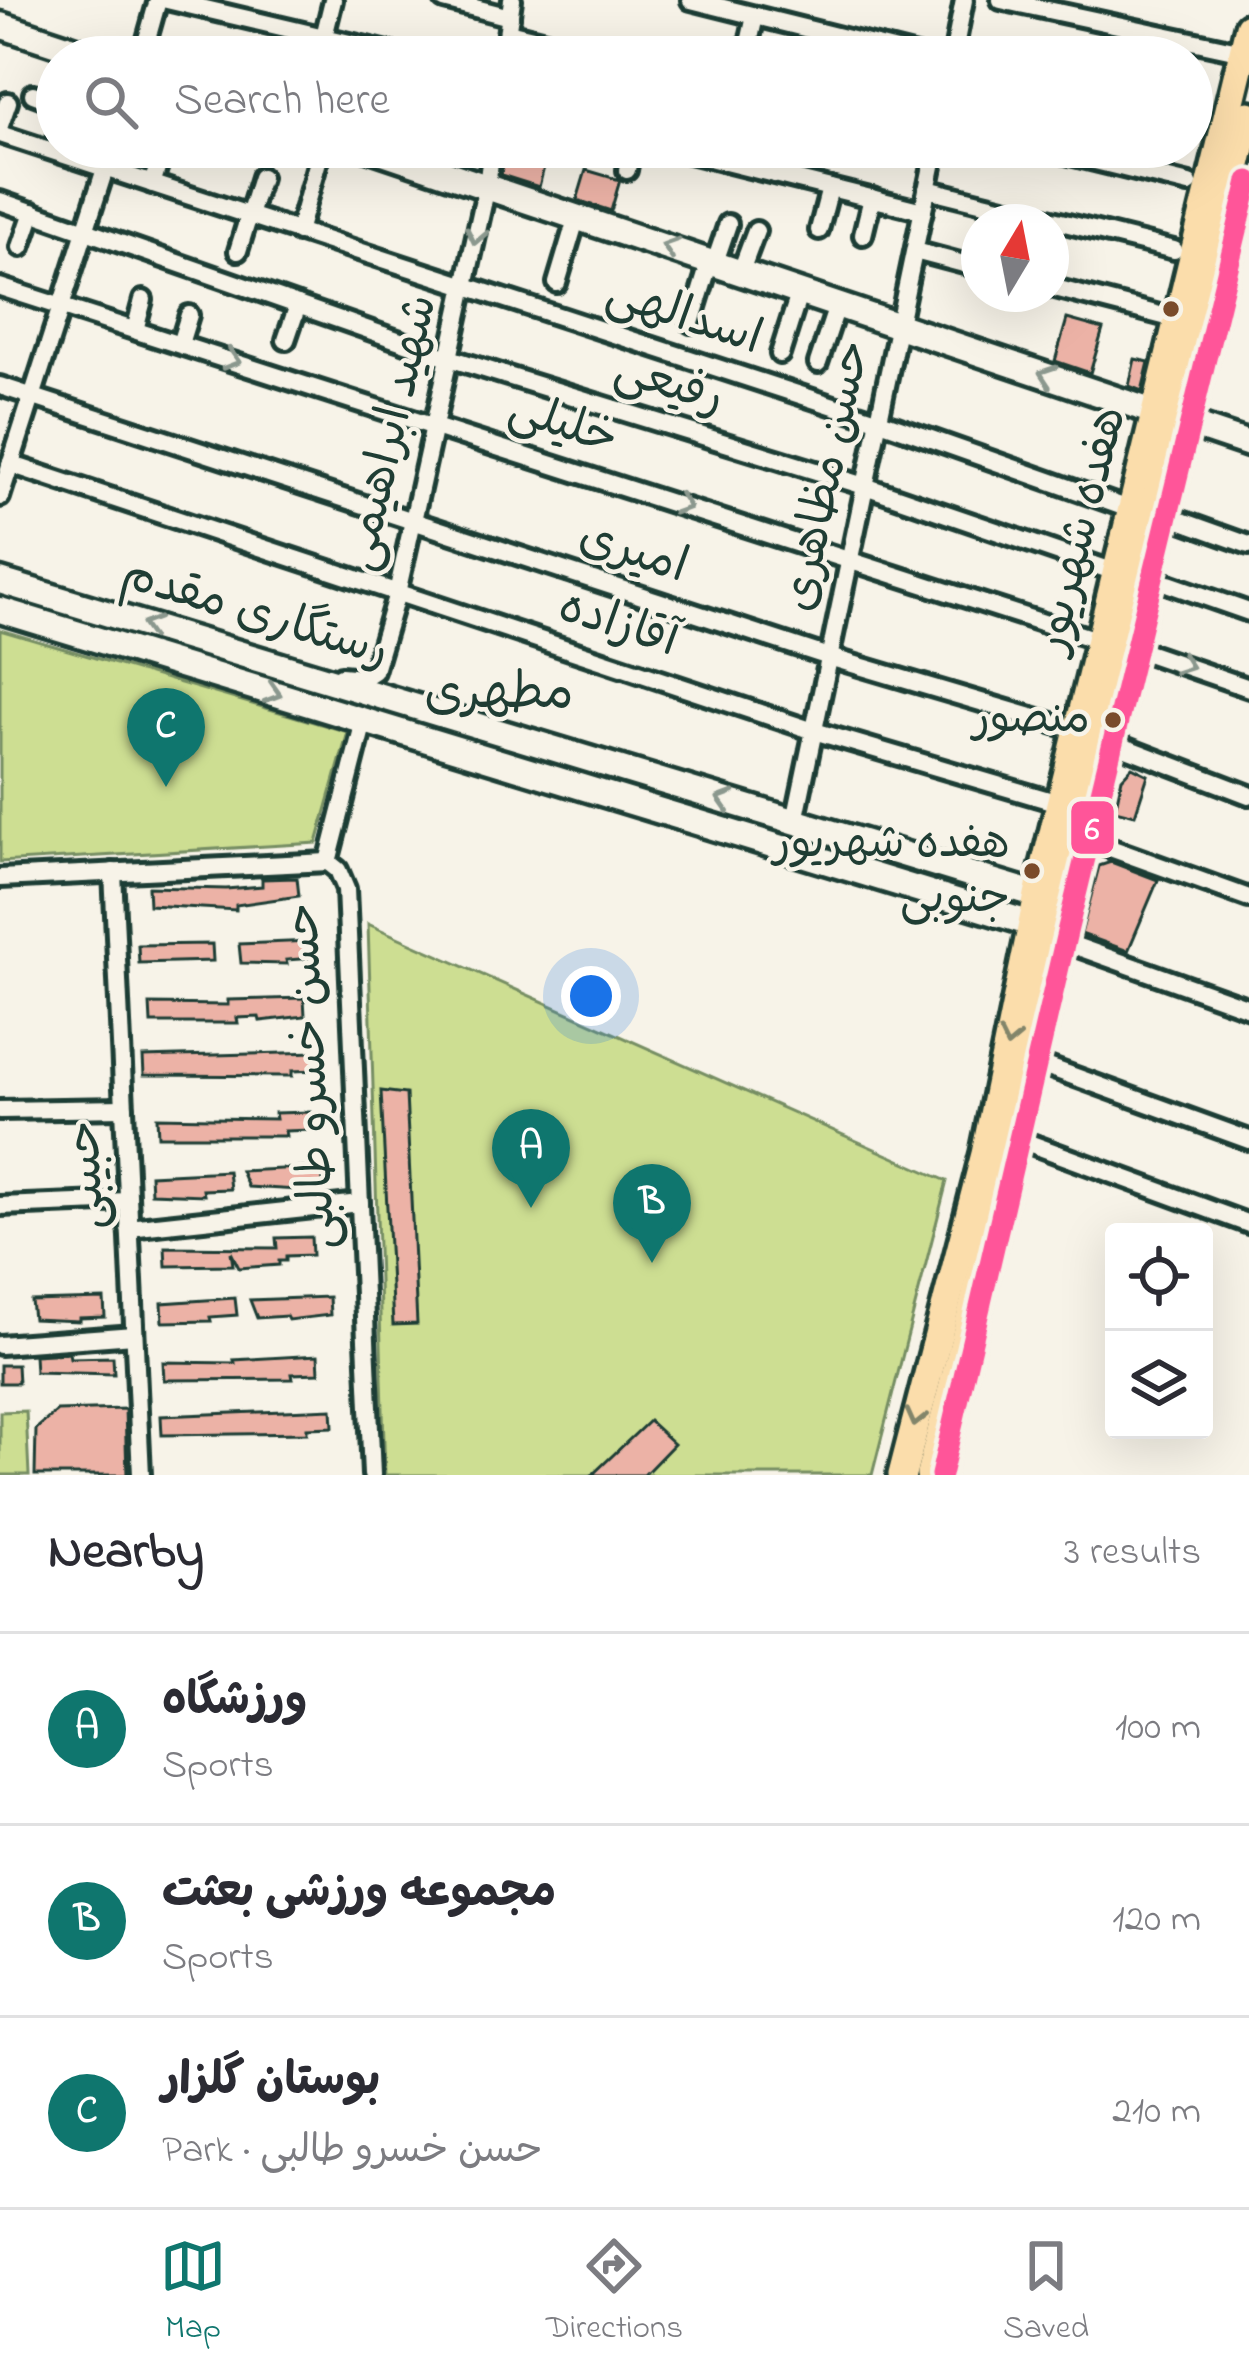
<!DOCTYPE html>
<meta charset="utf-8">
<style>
:root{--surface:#fff;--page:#f7f7f7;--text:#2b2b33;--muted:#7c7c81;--line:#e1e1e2;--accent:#0f766e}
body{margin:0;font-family:"Indie Flower","Playpen Sans Arabic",sans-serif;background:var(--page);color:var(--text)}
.controls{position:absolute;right:36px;bottom:36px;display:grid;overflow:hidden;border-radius:12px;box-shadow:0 12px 48px #0002}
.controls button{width:108px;height:108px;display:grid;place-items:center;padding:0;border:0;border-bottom:3px solid var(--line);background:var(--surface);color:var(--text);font:60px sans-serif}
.compass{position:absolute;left:961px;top:204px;width:108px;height:108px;border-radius:50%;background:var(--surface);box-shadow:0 12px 48px #0002;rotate:10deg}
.you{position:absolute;left:591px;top:996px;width:42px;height:42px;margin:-30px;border:9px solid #fff;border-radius:50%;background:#1a73e8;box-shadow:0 0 0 18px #1a73e833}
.badge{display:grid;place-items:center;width:78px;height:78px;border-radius:50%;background:var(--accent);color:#fff;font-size:39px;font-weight:700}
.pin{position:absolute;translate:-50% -99px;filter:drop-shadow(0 3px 6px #0008)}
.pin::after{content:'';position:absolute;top:63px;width:42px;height:36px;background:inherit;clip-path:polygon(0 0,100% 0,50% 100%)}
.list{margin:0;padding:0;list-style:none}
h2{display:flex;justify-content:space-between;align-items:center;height:156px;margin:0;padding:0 48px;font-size:51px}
h2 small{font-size:39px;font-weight:400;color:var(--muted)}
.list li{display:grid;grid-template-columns:78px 1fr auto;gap:36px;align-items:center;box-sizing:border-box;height:192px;padding:0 48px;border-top:3px solid var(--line)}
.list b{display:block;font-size:45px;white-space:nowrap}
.list p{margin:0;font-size:39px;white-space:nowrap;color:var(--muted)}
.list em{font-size:39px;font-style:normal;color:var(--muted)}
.icon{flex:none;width:66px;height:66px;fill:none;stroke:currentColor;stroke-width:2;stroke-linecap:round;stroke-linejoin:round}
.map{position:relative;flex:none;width:1249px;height:1475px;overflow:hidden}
.search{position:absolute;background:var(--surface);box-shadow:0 12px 48px #0002;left:36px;right:36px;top:36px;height:132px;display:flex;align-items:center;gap:30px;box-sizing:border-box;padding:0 42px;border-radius:66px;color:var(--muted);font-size:45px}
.sheet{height:732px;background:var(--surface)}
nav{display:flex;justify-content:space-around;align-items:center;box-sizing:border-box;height:168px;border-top:3px solid var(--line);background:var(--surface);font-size:33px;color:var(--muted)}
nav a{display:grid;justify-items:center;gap:6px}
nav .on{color:var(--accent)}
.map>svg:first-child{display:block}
</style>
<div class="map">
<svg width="1249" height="1475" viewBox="0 0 1249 1475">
<rect width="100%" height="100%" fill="#f7f3e8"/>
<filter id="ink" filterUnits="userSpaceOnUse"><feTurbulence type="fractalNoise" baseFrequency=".00833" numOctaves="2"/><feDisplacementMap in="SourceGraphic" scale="24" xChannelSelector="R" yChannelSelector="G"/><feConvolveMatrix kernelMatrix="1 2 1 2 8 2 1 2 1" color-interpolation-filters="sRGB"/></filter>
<g filter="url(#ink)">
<g fill="#cdde92" stroke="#768e63" stroke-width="3">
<polygon points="0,588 404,709 399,715 387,714 52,613 0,597"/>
<polygon points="0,630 348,732 317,843 0,862"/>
<polygon points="431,721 1019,899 1025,906 1019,909 999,904 865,859 435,728"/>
<polygon points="368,924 947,1181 872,1475 385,1475"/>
<polygon points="26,1411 29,1475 0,1475 0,1412"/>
</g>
<g fill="#ecb2a6" stroke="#1f3d34" stroke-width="3">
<polygon points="505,147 549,147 539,187 501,175"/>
<polygon points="586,170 620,180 611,211 577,200"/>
<polygon points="1067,319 1103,329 1090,373 1055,361"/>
<polygon points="1135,359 1149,362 1142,391 1129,386"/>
<polygon points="1132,767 1148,775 1135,815 1115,810 1122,778"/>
<polygon points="1111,862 1158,880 1128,951 1081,934 1099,866"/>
<polygon points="297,878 299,896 236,905 236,910 149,905 148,887 226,889 262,886 262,879"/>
<polygon points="311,941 313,958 286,960 287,964 241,963 239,944"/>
<polygon points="212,944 213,961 139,963 138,945"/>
<polygon points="304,998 305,1016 260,1021 259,1017 237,1018 238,1023 151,1023 150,1004 228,1005 228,1000"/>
<polygon points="317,1052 319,1070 292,1071 292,1076 144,1075 143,1057"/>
<polygon points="381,1091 406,1094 417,1324 393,1325"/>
<polygon points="310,1112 312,1130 285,1131 286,1136 158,1136 157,1117 276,1119 275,1113"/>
<polygon points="322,1167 323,1184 296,1185 297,1190 248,1187 241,1171"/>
<polygon points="228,1171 230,1189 203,1190 204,1195 151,1193 150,1175"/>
<polygon points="311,1237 312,1255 286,1256 286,1261 279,1261 279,1265 239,1268 231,1252 233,1265 166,1266 165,1247 277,1248 276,1238"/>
<polygon points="329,1297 330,1315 288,1320 286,1316 257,1318 250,1300"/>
<polygon points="235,1298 237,1315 210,1317 211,1321 163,1322 162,1303"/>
<polygon points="104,1299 105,1317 79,1318 79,1321 33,1319 31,1301"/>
<polygon points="69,1353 70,1358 113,1357 114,1374 35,1372 34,1355"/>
<polygon points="318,1355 319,1373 292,1374 293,1379 164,1380 163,1362 235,1363 234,1360"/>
<polygon points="0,1365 17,1365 18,1383 0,1383"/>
<polygon points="125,1409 127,1475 35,1475 36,1429 57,1411"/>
<polygon points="332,1409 333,1427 307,1428 307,1433 162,1435 161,1416"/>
<polygon points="649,1421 674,1444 644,1475 592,1475"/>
</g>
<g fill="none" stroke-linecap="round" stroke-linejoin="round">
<g stroke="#1f3d34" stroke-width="26">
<g id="minor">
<polyline points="167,0 409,57"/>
<polyline points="444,0 510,17"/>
<polyline points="691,0 921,57"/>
<polyline points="1001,0 1243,52"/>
<polyline points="508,32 610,57"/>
<polyline points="749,43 755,16"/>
<polyline points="955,50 981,57"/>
<polyline points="142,57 158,0"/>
<polyline points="319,57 333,0"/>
<polyline points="504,57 512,0"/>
<polyline points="953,57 964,0"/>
<polyline points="33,94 57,103"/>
<polyline points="0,125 8,102"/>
<polyline points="0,134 880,421 1132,510"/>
<polyline points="665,147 923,211"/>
<polyline points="1038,147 1189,184"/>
<polyline points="627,170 631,147"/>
<polyline points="152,184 164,147"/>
<polyline points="927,189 1174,250"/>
<polyline points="0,201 449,358 865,486 1118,573"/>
<polyline points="819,230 830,188"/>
<polyline points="298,232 322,147"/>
<polyline points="863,235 872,198"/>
<polyline points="21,247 33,212"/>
<polyline points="238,251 261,177"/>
<polyline points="915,251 979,268"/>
<polyline points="715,262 728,224"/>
<polyline points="741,271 756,231"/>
<polyline points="557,283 577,216"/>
<polyline points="0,287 1100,641"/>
<polyline points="1051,287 1179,320"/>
<polyline points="691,323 710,261"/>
<polyline points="135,330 143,300"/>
<polyline points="286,340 298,305"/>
<polyline points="180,344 189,315"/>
<polyline points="780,354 800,291"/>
<polyline points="818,363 838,303"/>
<polyline points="0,386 829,657 1079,731"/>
<polyline points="10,464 814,731 1062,804"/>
<polyline points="0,497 112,147"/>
<polyline points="1182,521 1249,545"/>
<polyline points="1169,584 1249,612"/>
<polyline points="1121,644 1249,688"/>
<polyline points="341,676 363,678 374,671 397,593 487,186 492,147"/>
<polyline points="1098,737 1249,795"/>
<polyline points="795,821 936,147"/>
<polyline points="1074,835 1249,898"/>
<polyline points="328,862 364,721"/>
<polyline points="113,872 141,1475"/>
<polyline points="0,878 328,862 338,870 346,889 372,1475"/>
<polyline points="1053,938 1249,1008"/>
<polyline points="1029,1060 1249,1140"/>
<polyline points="0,1110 124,1108"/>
<polyline points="1015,1138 1249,1224"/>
<polyline points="0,1206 128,1201"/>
<polyline points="129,1228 360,1203"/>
<polyline points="0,1345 134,1335"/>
</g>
</g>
<g stroke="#1f3d34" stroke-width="33">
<g id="secondary">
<polyline points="0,25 97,57"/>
<polyline points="368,147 1249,444"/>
<polyline points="0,581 1038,895"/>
<polyline points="0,610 1032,924"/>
</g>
</g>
<g stroke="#1f3d34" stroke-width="36">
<g id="primary">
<polyline points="902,1475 985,1154 1038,895 1249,27"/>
<path d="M930,1475C978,1285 1031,1095 1058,901L1249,115"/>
</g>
</g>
<use href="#minor" stroke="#f7f3e8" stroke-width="16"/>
<use href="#secondary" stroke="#f7f3e8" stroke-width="24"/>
<use href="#primary" stroke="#fbddab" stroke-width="27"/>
<g stroke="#f7f3e8" stroke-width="30">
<polyline id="metro-1" points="941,1475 1068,928 1249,181"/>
</g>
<use href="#metro-1" stroke="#f59" stroke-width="21"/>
</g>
<defs><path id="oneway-chevron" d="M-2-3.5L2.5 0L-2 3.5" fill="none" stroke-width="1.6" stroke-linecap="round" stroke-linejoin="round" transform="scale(3)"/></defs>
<g stroke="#8b988e">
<use href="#oneway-chevron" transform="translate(476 236) rotate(102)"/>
<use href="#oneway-chevron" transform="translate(670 247) rotate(-162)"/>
<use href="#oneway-chevron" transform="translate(232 360) rotate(17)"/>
<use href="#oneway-chevron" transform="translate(1047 375) rotate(-161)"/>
<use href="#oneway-chevron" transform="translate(683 505) rotate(18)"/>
<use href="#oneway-chevron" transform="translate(150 626) rotate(-163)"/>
<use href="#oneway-chevron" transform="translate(1185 665) rotate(20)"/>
<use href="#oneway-chevron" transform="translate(273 693) rotate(17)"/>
<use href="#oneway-chevron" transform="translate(725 800) rotate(-163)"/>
</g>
<g stroke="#82856a">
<use href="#oneway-chevron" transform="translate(1009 1039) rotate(102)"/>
<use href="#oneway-chevron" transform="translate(916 1418) rotate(104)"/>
</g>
</g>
<g fill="#7a4b2a" stroke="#f7f3e8" stroke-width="4.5">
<circle cx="1171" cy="309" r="10"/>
<circle cx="1113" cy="720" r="10"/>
<circle cx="1032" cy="871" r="10"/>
</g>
<g text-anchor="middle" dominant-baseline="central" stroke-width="9" stroke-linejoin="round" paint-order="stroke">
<g font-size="45" fill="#1f3d34" stroke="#f7f3e8" text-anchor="end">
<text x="1090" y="720">منصور</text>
<text x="1010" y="845">هفده شهریور<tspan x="1010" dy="55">جنوبی</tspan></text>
</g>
<g font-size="48" fill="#1f3d34" stroke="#f7f3e8">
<text transform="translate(684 317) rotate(18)">اسدالهی</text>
<text transform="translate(669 385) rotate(17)">رفیعی</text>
<text transform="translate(563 425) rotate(18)">خلیلی</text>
<text transform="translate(392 433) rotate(-77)">شهید ابراهیمی</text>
<text transform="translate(828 476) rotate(-78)">حسن مظاهری</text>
<text transform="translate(1082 530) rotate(-76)">هفده شهریور</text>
<text transform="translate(633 553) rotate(18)">امیری</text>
<text transform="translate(255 614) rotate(17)">رستگاری مقدم</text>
<text transform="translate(618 625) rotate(18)">آقازاده</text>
<text transform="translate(313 1076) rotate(-93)">حسن خسرو طالبی</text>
<text transform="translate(88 1175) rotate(-93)">حبیبی</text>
</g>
<g font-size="51" fill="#1f3d34" stroke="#f7f3e8">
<text x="499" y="694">مطهری</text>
</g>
</g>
<rect stroke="#f7f3e8" stroke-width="4.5" x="1069" y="799" width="47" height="57" rx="12" fill="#f59"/>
<g font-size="33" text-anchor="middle" font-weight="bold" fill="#fff">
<text x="1092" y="839">6</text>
</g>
</svg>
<div class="controls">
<button><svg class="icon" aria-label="locate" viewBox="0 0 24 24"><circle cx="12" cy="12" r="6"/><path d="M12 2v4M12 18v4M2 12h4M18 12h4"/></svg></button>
<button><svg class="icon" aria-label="layers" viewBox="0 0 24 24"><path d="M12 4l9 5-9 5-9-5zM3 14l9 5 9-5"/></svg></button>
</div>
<svg class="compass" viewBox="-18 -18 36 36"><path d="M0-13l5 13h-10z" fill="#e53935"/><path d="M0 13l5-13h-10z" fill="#7c7c81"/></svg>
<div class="you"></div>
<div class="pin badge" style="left:531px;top:1208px">A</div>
<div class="pin badge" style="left:652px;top:1263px">B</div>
<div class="pin badge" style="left:166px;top:787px">C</div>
<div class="search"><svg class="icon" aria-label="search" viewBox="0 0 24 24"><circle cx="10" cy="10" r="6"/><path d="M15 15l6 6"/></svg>Search here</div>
</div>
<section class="sheet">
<h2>Nearby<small>3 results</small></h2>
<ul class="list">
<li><span class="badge">A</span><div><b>ورزشگاه</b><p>Sports</p></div><em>100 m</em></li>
<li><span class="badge">B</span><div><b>مجموعه ورزشی بعثت</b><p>Sports</p></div><em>120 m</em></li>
<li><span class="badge">C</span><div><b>بوستان گلزار</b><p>Park · حسن خسرو طالبی</p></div><em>210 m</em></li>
</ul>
</section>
<nav>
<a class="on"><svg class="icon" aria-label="map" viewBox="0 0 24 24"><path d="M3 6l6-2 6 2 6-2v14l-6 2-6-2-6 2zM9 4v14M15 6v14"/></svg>Map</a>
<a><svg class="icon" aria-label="directions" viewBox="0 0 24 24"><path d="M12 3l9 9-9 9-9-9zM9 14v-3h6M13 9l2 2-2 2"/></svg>Directions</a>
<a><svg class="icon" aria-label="saved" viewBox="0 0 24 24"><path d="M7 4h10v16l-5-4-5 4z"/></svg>Saved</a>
</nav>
